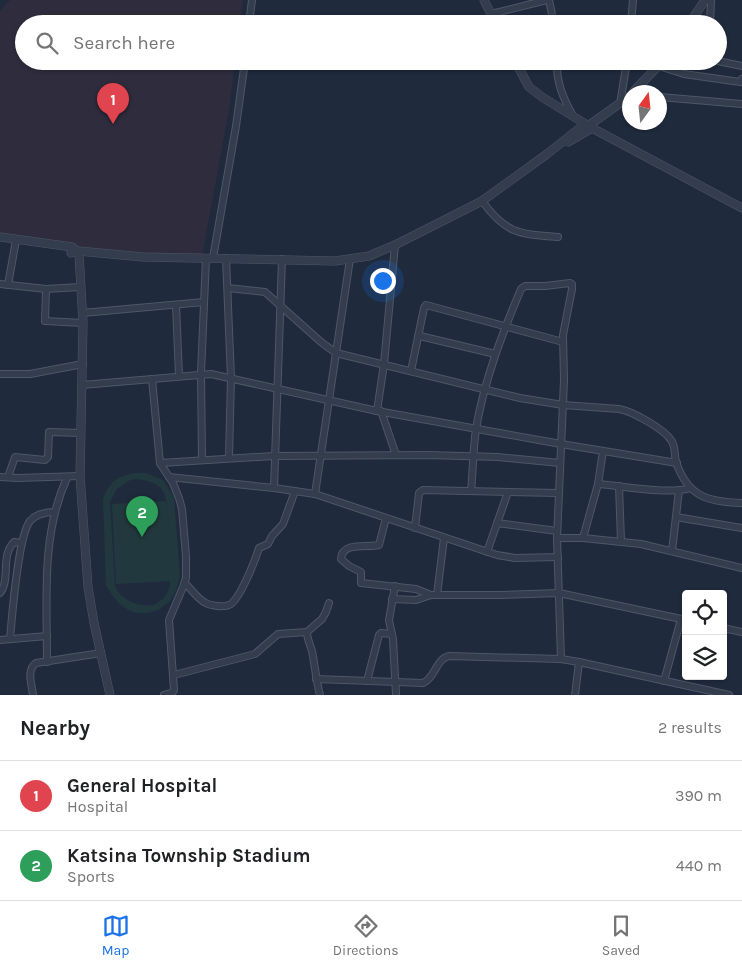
<!DOCTYPE html>
<style>
:root{--surface:#fff;--page:#f6f6f6;--text:#202124;--muted:#757577;--line:#e0e0e0;--accent:#1a73e8}
body{margin:0;font-family:Karla,sans-serif;background:var(--page);color:var(--text)}
.controls{position:absolute;right:15px;bottom:15px;display:grid;overflow:hidden;border-radius:5px;box-shadow:0 1px 4px #0004}
.controls button{width:45px;height:45px;display:grid;place-items:center;padding:0;border:0;border-bottom:1px solid var(--line);background:var(--surface);color:var(--text);font:25px sans-serif}
.compass{position:absolute;left:622px;top:85px;width:45px;height:45px;border-radius:50%;background:var(--surface);box-shadow:0 1px 4px #0004;rotate:15deg}
.you{position:absolute;left:382px;top:280px;width:18px;height:18px;margin:-12px;border:4px solid #fff;border-radius:50%;background:#1a73e8;box-shadow:0 0 0 8px #1a73e833}
.badge{display:grid;place-items:center;width:32px;height:32px;border-radius:50%;background:var(--accent);color:#fff;font-size:16px;font-weight:700}
.pin{position:absolute;translate:-50% -41px;filter:drop-shadow(0 1px 2px #0008)}
.pin::after{content:'';position:absolute;top:26px;width:18px;height:15px;background:inherit;clip-path:polygon(0 0,100% 0,50% 100%)}
.list{margin:0;padding:0;list-style:none}
h2{display:flex;justify-content:space-between;align-items:center;height:65px;margin:0;padding:0 20px;font-size:21px}
h2 small{font-size:16px;font-weight:400;color:var(--muted)}
.list li{display:grid;grid-template-columns:32px 1fr auto;gap:15px;align-items:center;box-sizing:border-box;height:70px;padding:0 20px;border-top:1px solid var(--line)}
.list b{display:block;font-size:19px;white-space:nowrap}
.list p{margin:0;font-size:16px;white-space:nowrap;color:var(--muted)}
.list em{font-size:16px;font-style:normal;color:var(--muted)}
.icon{flex:none;width:28px;height:28px;fill:none;stroke:currentColor;stroke-width:2;stroke-linecap:round;stroke-linejoin:round}
.map{position:relative;flex:none;width:742px;height:695px;overflow:hidden}
.search{position:absolute;background:var(--surface);box-shadow:0 1px 4px #0004;left:15px;right:15px;top:15px;height:55px;display:flex;align-items:center;gap:12px;box-sizing:border-box;padding:0 18px;border-radius:28px;color:var(--muted);font-size:19px}
.sheet{height:205px;background:var(--surface)}
nav{display:flex;justify-content:space-around;align-items:center;box-sizing:border-box;height:70px;border-top:1px solid var(--line);background:var(--surface);font-size:14px;color:var(--muted)}
nav a{display:grid;justify-items:center;gap:2px}
nav .on{color:var(--accent)}
.map>svg:first-child{display:block}
</style>
<div class="map">
<svg width="742" height="695" viewBox="0 0 742 695">
<rect width="100%" height="100%" fill="#1f2a3d"/>
<polygon fill="#2f2c3d" points="10,0 243,0 240,24 24,24 24,61 235,61 230,104 202,257 103,258 0,233 0,11"/>
<path fill="#21393e" fill-rule="evenodd" d="M135,473H146L163,480L174,497L180,576L176,591L170,601L158,610L148,613H135L127,609L119,604L106,586L103,499C109,482 118,476 135,473ZM136,479C164,482 167,492 168,518C169,530 169,542 170,554L167,501L112,504L116,584L170,581C170,593 164,599 154,605C139,607 121,601 115,586L110,502L117,489L128,481Z"/>
<g fill="none" stroke-linecap="round" stroke-linejoin="round">
<g stroke="#4e5767" stroke-width="8">
<g id="minor">
<polyline points="549,0 554,24"/>
<polyline points="491,14 547,0"/>
<polyline points="249,24 252,0"/>
<polyline points="631,24 633,0"/>
<polyline points="710,24 711,0"/>
<path d="M557,61C556,82 563,98 573,116"/>
<polyline points="718,61 742,66"/>
<polyline points="627,62 659,66 684,74 740,82 742,79"/>
<polyline points="660,97 742,104"/>
<polyline points="620,104 627,61"/>
<path d="M482,201C506,234 519,234 558,237"/>
<polyline points="213,258 236,126 245,61"/>
<polyline points="226,258 231,378 229,458"/>
<polyline points="0,284 46,289 80,287"/>
<polyline points="8,285 16,240"/>
<path d="M228,288L265,292L321,342L336,353L520,398L563,405L619,409C632,411 664,429 671,440C676,446 674,455 676,462C688,497 708,502 742,503"/>
<polyline points="46,289 45,321 83,323"/>
<polyline points="176,305 179,376"/>
<polyline points="82,313 204,302"/>
<polyline points="418,337 420,336 495,354"/>
<polyline points="411,371 424,308 426,305 563,342"/>
<polyline points="0,374 30,374 83,364"/>
<polyline points="152,379 160,463 274,456 427,455 498,457 560,463"/>
<polyline points="82,385 211,374 377,411 561,444 677,463"/>
<polyline points="377,411 384,364 395,245"/>
<polyline points="381,411 396,455"/>
<polyline points="202,460 201,373 206,258"/>
<polyline points="160,463 173,483 179,498 182,509 186,556 186,578 183,587 169,620 174,690 172,693 164,695"/>
<polyline points="0,477 17,478 80,476"/>
<polyline points="8,477 15,457 45,460 48,457 49,432 80,433"/>
<polyline points="169,477 274,488 315,494 497,555 515,558 558,557"/>
<path d="M598,484C623,486 668,495 691,488"/>
<polyline points="619,486 621,541"/>
<polyline points="274,488 282,259"/>
<path d="M471,491C473,470 473,449 476,429C484,381 502,334 521,289L525,286H545L570,283L572,284V289L563,335L564,380L557,538L561,659"/>
<polyline points="315,494 350,259"/>
<polyline points="676,517 742,528"/>
<path d="M386,518L379,545C367,548 342,541 341,559L349,566L361,572V583L416,589L431,595"/>
<polyline points="497,523 557,531"/>
<polyline points="415,528 419,493 423,490 558,493"/>
<polyline points="557,538 583,538 641,544 742,568"/>
<polyline points="583,538 598,484 603,451"/>
<polyline points="672,551 679,490"/>
<polyline points="487,552 508,492"/>
<path d="M185,583C191,589 196,597 204,602C210,606 225,608 231,604C241,596 255,561 259,548L268,544L272,536L283,524L295,491"/>
<polyline points="395,586 389,620 393,639 396,695"/>
<path d="M0,593C11,579 0,556 14,542L22,543"/>
<polyline points="437,595 444,538"/>
<polyline points="392,599 416,600 431,595 499,595 559,593 686,620"/>
<polyline points="723,628 742,632"/>
<path d="M307,632C307,639 310,644 312,651C315,666 316,680 320,695"/>
<path d="M10,639C12,617 18,536 30,521C36,514 46,512 55,512"/>
<polyline points="0,640 47,636"/>
<path d="M47,662C47,601 41,534 67,478"/>
<polyline points="174,675 255,654 278,634 307,632 322,619 326,612 329,603"/>
<path d="M316,679L423,683C435,678 436,659 449,656L561,659L579,662L729,695"/>
<polyline points="367,681 379,635 381,633 392,634"/>
<polyline points="664,681 681,619"/>
<path d="M33,695C32,685 26,670 36,663L101,653"/>
<polyline points="575,695 579,662"/>
</g>
</g>
<g stroke="#4e5767" stroke-width="9">
<g id="tertiary">
<polyline points="484,0 496,24"/>
<polyline points="689,24 705,0"/>
<polyline points="515,61 529,87 542,97 592,128 742,208"/>
<polyline points="633,92 663,61"/>
<polyline points="588,126 630,96"/>
<polyline points="568,142 592,128"/>
<polyline points="0,237 72,247 79,254 83,323 80,476 88,587 94,623 110,695"/>
<polyline points="71,253 78,251 143,257 335,261 369,256 395,245 482,201 547,154 585,124"/>
</g>
</g>
<use href="#minor" stroke="#333d4d" stroke-width="6"/>
<use href="#tertiary" stroke="#333d4d" stroke-width="8"/>
</g>
</svg>
<div class="controls">
<button><svg class="icon" aria-label="locate" viewBox="0 0 24 24"><circle cx="12" cy="12" r="6"/><path d="M12 2v4M12 18v4M2 12h4M18 12h4"/></svg></button>
<button><svg class="icon" aria-label="layers" viewBox="0 0 24 24"><path d="M12 4l9 5-9 5-9-5zM3 14l9 5 9-5"/></svg></button>
</div>
<svg class="compass" viewBox="-18 -18 36 36"><path d="M0-13l5 13h-10z" fill="#e53935"/><path d="M0 13l5-13h-10z" fill="#757577"/></svg>
<div class="you"></div>
<div class="pin badge" style="left:113px;top:124px;background:#e0444e">1</div>
<div class="pin badge" style="left:142px;top:537px;background:#2e9e5b">2</div>
<div class="search"><svg class="icon" aria-label="search" viewBox="0 0 24 24"><circle cx="10" cy="10" r="6"/><path d="M15 15l6 6"/></svg>Search here</div>
</div>
<section class="sheet">
<h2>Nearby<small>2 results</small></h2>
<ul class="list">
<li><span class="badge" style="background:#e0444e">1</span><div><b>General Hospital</b><p>Hospital</p></div><em>390 m</em></li>
<li><span class="badge" style="background:#2e9e5b">2</span><div><b>Katsina Township Stadium</b><p>Sports</p></div><em>440 m</em></li>
</ul>
</section>
<nav>
<a class="on"><svg class="icon" aria-label="map" viewBox="0 0 24 24"><path d="M3 6l6-2 6 2 6-2v14l-6 2-6-2-6 2zM9 4v14M15 6v14"/></svg>Map</a>
<a><svg class="icon" aria-label="directions" viewBox="0 0 24 24"><path d="M12 3l9 9-9 9-9-9zM9 14v-3h6M13 9l2 2-2 2"/></svg>Directions</a>
<a><svg class="icon" aria-label="saved" viewBox="0 0 24 24"><path d="M7 4h10v16l-5-4-5 4z"/></svg>Saved</a>
</nav>
